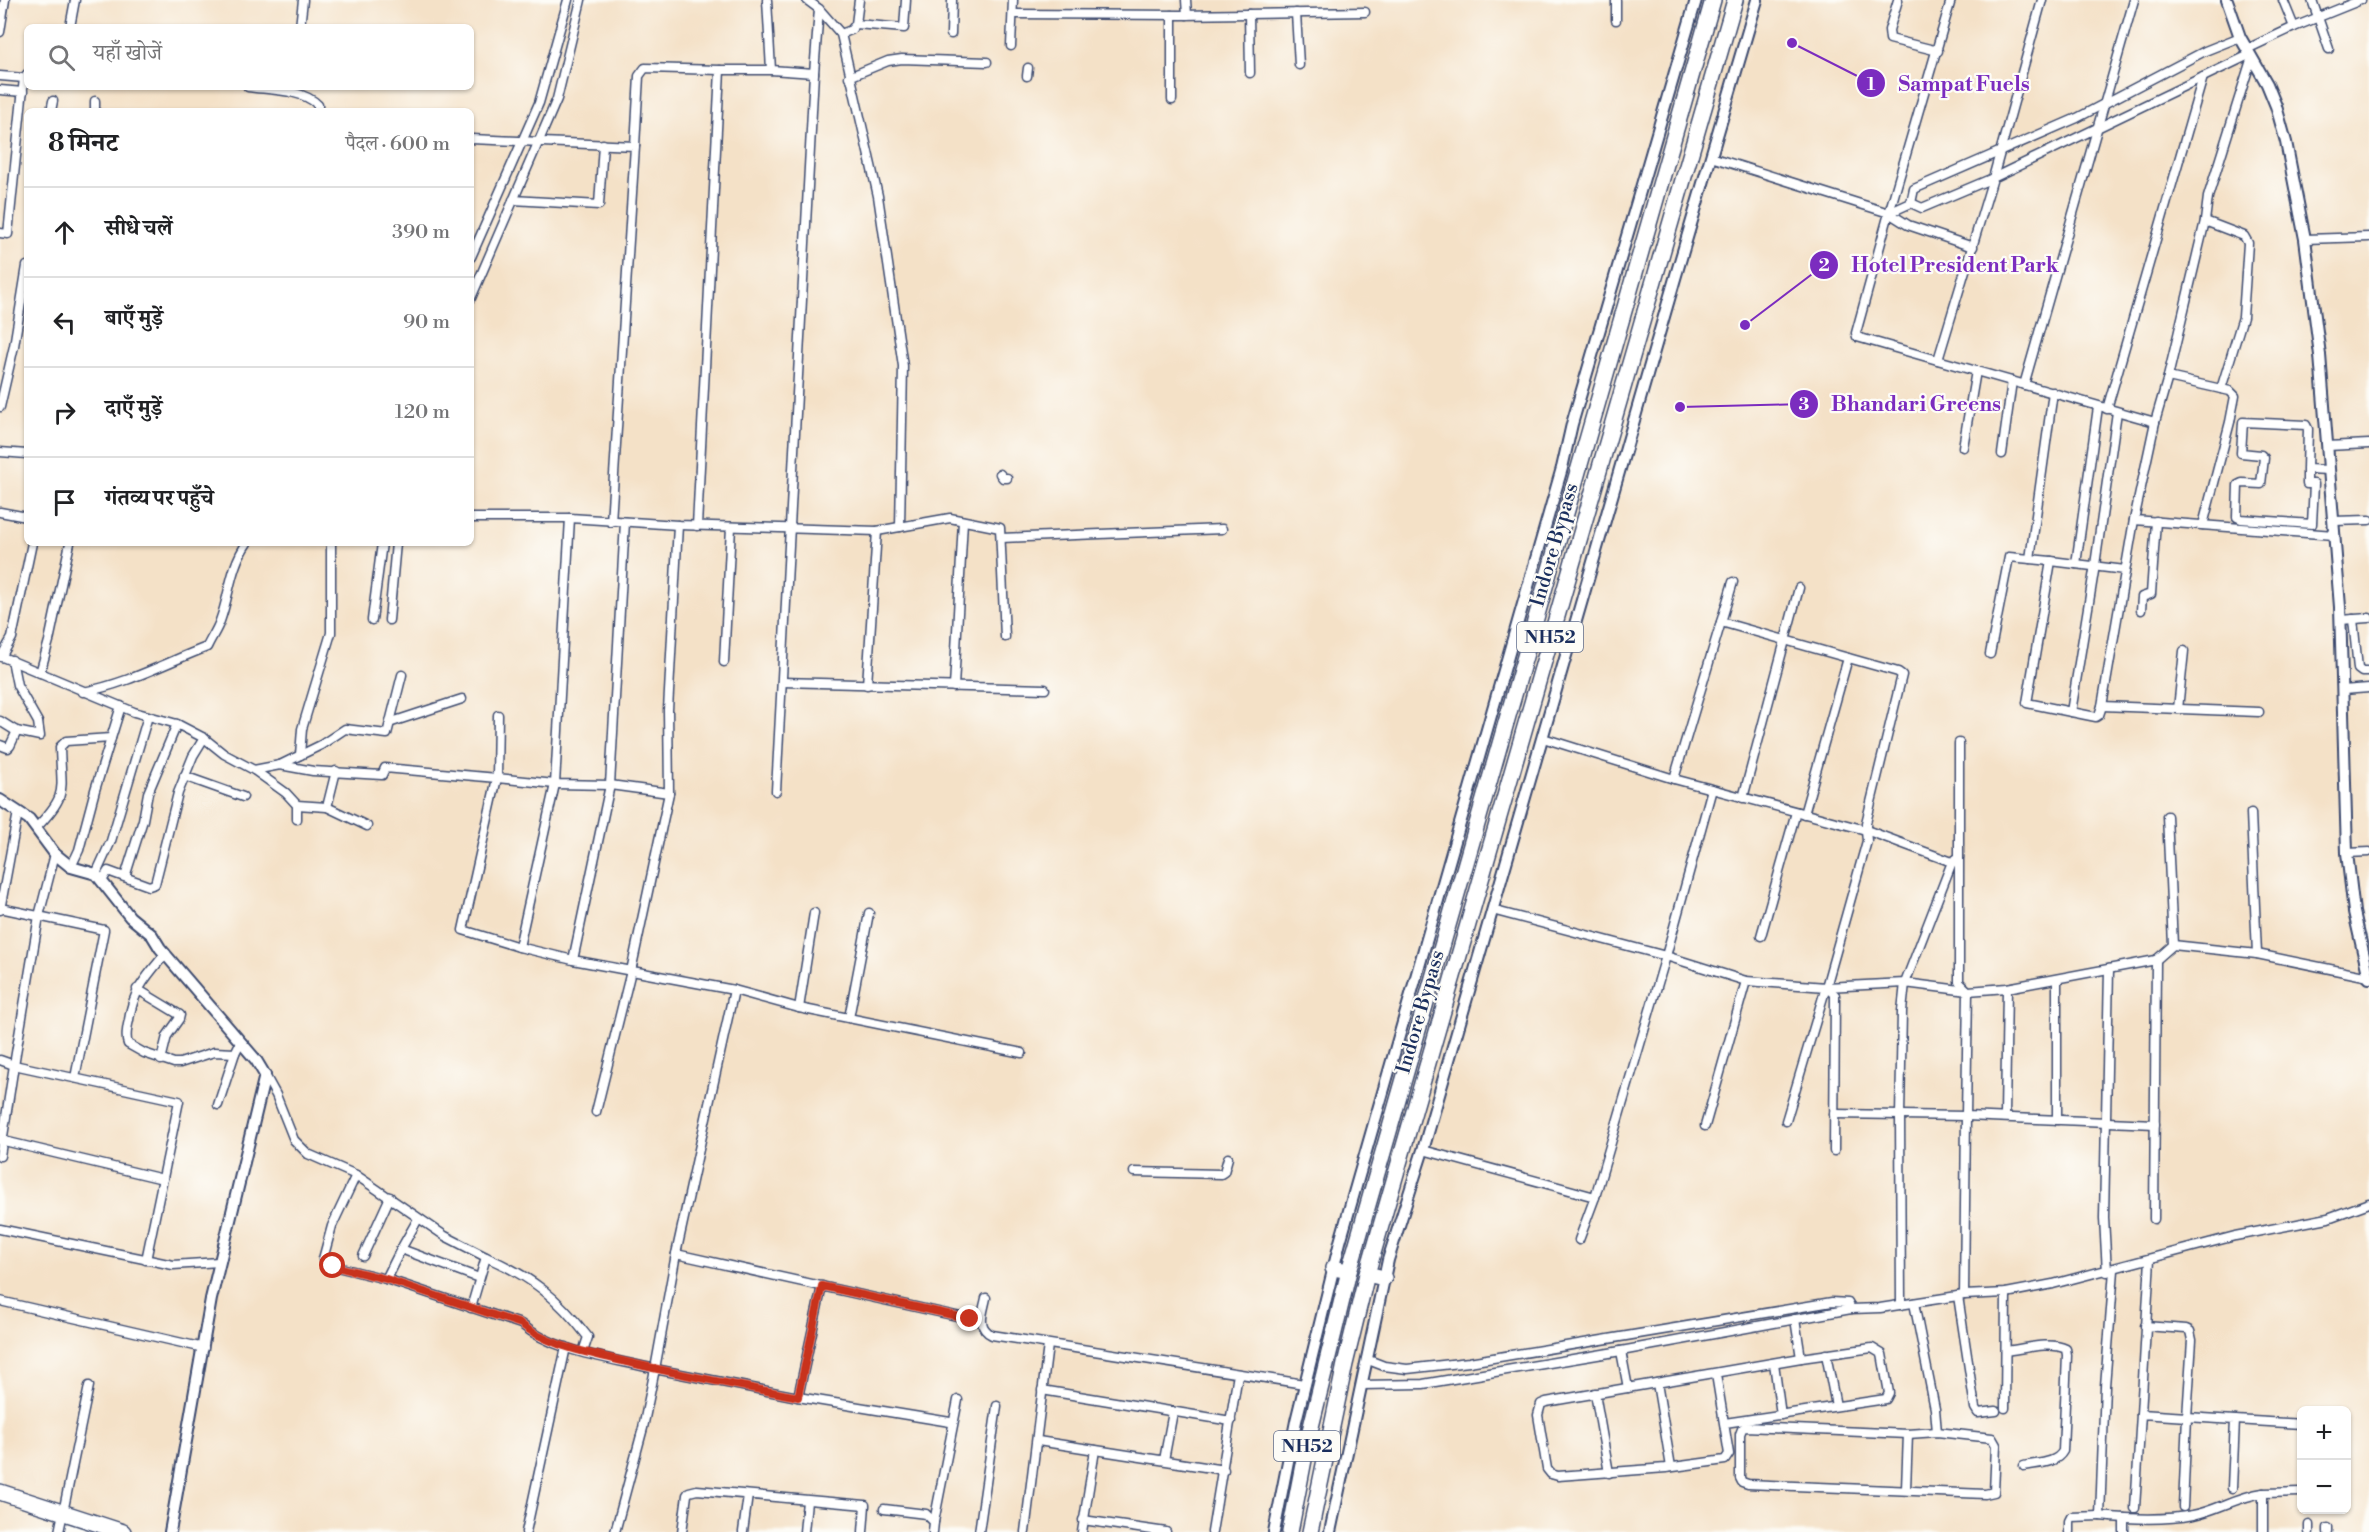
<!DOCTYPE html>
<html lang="hi">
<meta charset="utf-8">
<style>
:root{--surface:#fff;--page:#f2f2f2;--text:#202124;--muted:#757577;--line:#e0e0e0}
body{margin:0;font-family:"Libre Bodoni","Noto Serif Devanagari",serif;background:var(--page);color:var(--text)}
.controls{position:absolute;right:18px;bottom:18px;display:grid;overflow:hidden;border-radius:9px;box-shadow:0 2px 4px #0004}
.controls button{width:54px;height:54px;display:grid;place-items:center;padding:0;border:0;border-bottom:2px solid var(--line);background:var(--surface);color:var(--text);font:30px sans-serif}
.stop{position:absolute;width:18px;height:18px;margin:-14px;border:4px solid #c8321e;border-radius:50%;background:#fff}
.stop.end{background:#c8321e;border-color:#fff;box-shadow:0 2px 6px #0008}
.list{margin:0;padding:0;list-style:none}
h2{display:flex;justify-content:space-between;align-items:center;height:78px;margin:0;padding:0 24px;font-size:26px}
h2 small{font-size:20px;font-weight:400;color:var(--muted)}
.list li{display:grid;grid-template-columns:39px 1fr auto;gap:18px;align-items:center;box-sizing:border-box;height:90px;padding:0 24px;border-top:2px solid var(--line)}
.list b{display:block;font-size:22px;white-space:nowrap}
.list em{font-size:20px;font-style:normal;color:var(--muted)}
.icon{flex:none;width:33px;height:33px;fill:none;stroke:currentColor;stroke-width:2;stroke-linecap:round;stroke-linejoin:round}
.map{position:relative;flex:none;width:2369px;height:1532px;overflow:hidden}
.search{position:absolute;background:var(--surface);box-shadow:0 2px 4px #0004;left:24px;top:24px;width:450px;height:66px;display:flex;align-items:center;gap:15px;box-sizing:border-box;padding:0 21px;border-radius:9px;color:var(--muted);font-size:22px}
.panel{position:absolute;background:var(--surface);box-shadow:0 2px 4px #0004;left:24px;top:108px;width:450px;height:438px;border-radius:9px}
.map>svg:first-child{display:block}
</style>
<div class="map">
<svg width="2369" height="1532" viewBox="0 0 2369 1532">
<rect width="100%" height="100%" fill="#fdfcf7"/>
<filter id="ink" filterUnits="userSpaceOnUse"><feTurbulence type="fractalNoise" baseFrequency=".0167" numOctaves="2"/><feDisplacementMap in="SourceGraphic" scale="12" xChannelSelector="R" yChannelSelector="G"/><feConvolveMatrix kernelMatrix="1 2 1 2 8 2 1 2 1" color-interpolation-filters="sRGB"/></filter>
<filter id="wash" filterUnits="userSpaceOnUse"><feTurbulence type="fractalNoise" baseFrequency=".008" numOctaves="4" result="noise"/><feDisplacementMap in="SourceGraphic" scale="24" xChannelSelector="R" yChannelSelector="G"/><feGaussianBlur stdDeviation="1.35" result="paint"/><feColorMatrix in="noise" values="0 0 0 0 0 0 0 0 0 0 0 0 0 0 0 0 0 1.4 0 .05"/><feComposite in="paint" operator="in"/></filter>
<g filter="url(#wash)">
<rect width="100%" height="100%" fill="#f4e1c7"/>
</g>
<g filter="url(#ink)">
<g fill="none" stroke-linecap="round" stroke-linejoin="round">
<g stroke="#3c4a6e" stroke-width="11">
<g id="street">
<polyline points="767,0 771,70"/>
<polyline points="807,0 819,9 841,34 878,196 903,366 900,527"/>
<polyline points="859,0 856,24 904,28 906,0"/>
<polyline points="1186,0 1187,15"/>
<polyline points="1616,0 1616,20"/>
<polyline points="1898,0 1889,30 1890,39 1938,51"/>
<polyline points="1951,0 1889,213 1908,225 1973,247"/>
<polyline points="2312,0 2329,49"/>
<polyline points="1296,13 1299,65"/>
<polyline points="1013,14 1181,15 1365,12"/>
<polyline points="1249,14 1250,73"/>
<polyline points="70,27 75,0"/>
<polyline points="300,27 303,0"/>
<polyline points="2294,27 2361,0"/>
<polyline points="0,32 5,0"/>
<polyline points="841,34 851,30 856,24"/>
<polyline points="951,34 952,0"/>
<polyline points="1011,46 1013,0"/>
<polyline points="2247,49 2294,27 2283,0"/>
<polyline points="720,70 771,70 814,73 776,791"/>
<polyline points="814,73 819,9"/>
<polyline points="0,76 24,78"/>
<polyline points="1027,76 1028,68"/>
<polyline points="849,77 888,61 902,59 987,62"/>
<path d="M248,87C269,90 303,89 318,105V111"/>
<polyline points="0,90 23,92"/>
<polyline points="1172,100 1172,15"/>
<polyline points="51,111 53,101"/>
<polyline points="95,111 95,101"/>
<polyline points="471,139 635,146 611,522"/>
<polyline points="635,146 639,76 645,68 720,70 697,526"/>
<polyline points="1711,157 1889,213 1911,203"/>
<polyline points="513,200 599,205 603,144"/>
<polyline points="1911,203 1914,189 2077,118 2205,51 2240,37"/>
<polyline points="1911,203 1922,208 1993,178 2249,55"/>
<polyline points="1889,213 1856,333 1857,337 2155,422"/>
<polyline points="2205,221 2244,236 2248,243 2243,317 2221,389"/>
<polyline points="0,233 8,234 24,78 27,74"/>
<polyline points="2305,239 2369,237"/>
<polyline points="471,257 539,103 568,0"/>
<polyline points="471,298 557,99 581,0"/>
<polyline points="1938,360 1993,178 2042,0"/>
<polyline points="2168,377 2230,391 2235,396 2230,422 2203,525"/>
<polyline points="2024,385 2134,0"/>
<polyline points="0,407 14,346 27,266"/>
<polyline points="2107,409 2203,77"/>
<polyline points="2327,446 2369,444"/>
<polyline points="1963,447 1976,371"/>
<polyline points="0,452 27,454"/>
<polyline points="2002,454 2012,381"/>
<polyline points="2307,469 2307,484 2314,484 2312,524 2241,519 2237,517 2238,485 2242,483 2261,484 2264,458 2261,455 2241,453 2243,422 2306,425 2308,429 2307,469 2329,470"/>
<polyline points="1000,474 1003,478 1007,478"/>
<polyline points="0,512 27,517"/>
<polyline points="471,518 570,518 555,784 519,947"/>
<polyline points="570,518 678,525 877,531 950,518 1000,528 1005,637"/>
<polyline points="2134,520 2334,535"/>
<polyline points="2333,521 2369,520"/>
<polyline points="625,522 610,785 573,960 734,990 676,1254 970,1319"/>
<polyline points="1001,538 1222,529"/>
<polyline points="2030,559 2053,392"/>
<polyline points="2076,564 2098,407"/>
<polyline points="2125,570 2051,561 2027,703 2096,717 2099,715 2102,706 2134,520 2155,422 2168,377 2205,221 2208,197 2251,60"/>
<polyline points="2141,610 2142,597 2151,594 2156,521"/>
<polyline points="2353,619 2358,669 2362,672 2369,672"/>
<polyline points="372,620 382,543"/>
<polyline points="389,620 396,543"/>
<polyline points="2340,620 2369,618"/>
<polyline points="1990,654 2009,557 2051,561"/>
<polyline points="0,656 134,712 177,724 204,738 224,754 254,770 286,793 297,805 297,819"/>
<polyline points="1,657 12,638 32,543"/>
<polyline points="724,662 731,527"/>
<polyline points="40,673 49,641 70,543"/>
<polyline points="782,682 1045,689"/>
<polyline points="867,685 877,531"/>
<polyline points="954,687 963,521"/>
<polyline points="2343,690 2369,688"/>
<path d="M83,692C127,684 165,663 207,647C211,638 217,630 220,621C230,594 230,567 247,543"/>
<polyline points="2102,706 2259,712"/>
<polyline points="2178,709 2184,651"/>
<polyline points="2071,712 2095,565 2117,412"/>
<polyline points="498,715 497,778 555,784 610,785 669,793 668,710 678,525"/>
<polyline points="0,721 16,731 40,736 38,722 17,685 12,660"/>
<polyline points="392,722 462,699"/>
<polyline points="1543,738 1674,779 1866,830 1866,823 1902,675 1898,672 1721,622"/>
<polyline points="1959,743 1959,857"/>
<polyline points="0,745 8,748 10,746 17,731"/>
<polyline points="300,755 302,729 331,633 331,543"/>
<polyline points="280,765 321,745 345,729 387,734 402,675"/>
<polyline points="254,770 280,765 313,771 382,775 385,768 497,778 463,930 519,947 573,960"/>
<polyline points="184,776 243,797"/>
<polyline points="1674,779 1733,582"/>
<polyline points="1743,798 1799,588"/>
<polyline points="297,805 327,807 367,826"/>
<polyline points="327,807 336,771"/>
<polyline points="2251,813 2257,954"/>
<polyline points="1804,814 1848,658"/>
<polyline points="2167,816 2173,945"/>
<path d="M36,828C69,794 61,792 60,747L66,741L111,738"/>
<polyline points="2347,853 2369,852"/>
<polyline points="71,867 79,850 95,790 121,706"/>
<polyline points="96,874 111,841 148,716"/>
<polyline points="125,877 143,820 148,793 177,724"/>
<polyline points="102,881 108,871 149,886 155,884 178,793 193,756 204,738"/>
<polyline points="0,908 104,930 75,1078"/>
<polyline points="0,910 18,812"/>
<polyline points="1492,910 1666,956 1712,789"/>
<polyline points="1761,936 1796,812"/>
<path d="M166,953C147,976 133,990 129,1020C127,1028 125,1037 128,1044L144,1053L174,1063H180L214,1052L235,1053L240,1043"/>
<polyline points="2156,960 2173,945 2257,954 2369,977"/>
<polyline points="2057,979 2057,1120"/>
<polyline points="1826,987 1905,983 1952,862 1959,857 1959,982 1968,991 2007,988 2156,960 2154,1219"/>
<polyline points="137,989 180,1015 179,1019 167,1036 161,1060"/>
<polyline points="734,990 799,1008 1022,1053"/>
<polyline points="799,1008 814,913"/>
<polyline points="849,1018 869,913"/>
<polyline points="0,1060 14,1065 39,916 55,854"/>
<polyline points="265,1075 276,1095 294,1140 308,1154 356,1175 445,1236 486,1257 471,1308"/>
<polyline points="218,1105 235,1053"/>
<polyline points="596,1112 631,971 669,793"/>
<polyline points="1834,1114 1966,1116 1964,1295"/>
<polyline points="2005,1116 2007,988"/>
<polyline points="1705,1126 1746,981 1826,987 1786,1121"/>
<polyline points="0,1140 163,1179"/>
<polyline points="1423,1150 1595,1197 1666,956 1746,981"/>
<polyline points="1834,1151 1835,995 1826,987 1867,841 1866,830 1952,862"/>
<polyline points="0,1156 14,1065 179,1101 146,1260"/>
<polyline points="1134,1172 1221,1174 1224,1172 1228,1158"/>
<path d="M356,1175L332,1226L323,1259L325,1264L386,1279L521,1324C556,1353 611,1358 655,1369L676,1254"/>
<polyline points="0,1229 173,1265 219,1262"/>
<polyline points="1579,1240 1595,1197"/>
<polyline points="401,1249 418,1219"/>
<polyline points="363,1256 390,1197"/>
<path d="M486,1257C532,1277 557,1297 588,1337L583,1352"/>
<path d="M2114,1270L2105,1386L2100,1516C2130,1519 2163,1521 2193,1515C2218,1510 2236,1497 2263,1493V1532"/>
<polyline points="2107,1272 2104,1218 2109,969"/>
<polyline points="386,1279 401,1249 479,1278"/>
<polyline points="1958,1296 1975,1408 1978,1413 1996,1411"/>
<path d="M986,1298C983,1313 976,1327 992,1335L1304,1384"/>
<polyline points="0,1301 204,1348"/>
<polyline points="1914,1303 1935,1409 1937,1432"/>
<polyline points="1901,1305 1900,1116 1902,1011 1905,983 1968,991 1966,1116 2155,1124"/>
<polyline points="1795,1319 1801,1358"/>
<polyline points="1621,1351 1628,1388"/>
<path d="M2006,1351C2023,1349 2050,1341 2066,1349L2067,1355L2063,1451C2056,1464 2037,1463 2024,1466"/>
<polyline points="1826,1354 1836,1406"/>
<polyline points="1366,1359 1384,1366 1407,1369 1469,1362 1832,1302 1848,1303 1851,1309"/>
<polyline points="1774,1363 1781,1415"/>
<polyline points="1716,1374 1729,1454 1725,1460 1666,1468 1558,1476 1551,1474 1547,1469 1538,1415 1541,1404 1546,1402 1801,1358 1872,1348 1882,1354 1889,1393 1886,1399 1725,1423"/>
<polyline points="1657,1383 1671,1467"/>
<polyline points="1361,1385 1423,1384 1621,1351 1851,1309 1880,1308 1964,1295 2006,1293 2053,1284 2235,1236 2328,1218 2369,1203"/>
<polyline points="1042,1390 1231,1421"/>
<polyline points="1595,1393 1609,1473"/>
<polyline points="798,1397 822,1286"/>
<polyline points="2005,1408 2006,1293"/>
<polyline points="2141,1414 2150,1259"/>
<polyline points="2235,1420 2302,1424"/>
<polygon points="1745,1427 1908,1434 1937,1432 1992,1438 1996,1445 1994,1492 1985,1494 1748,1484 1742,1482 1740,1478 1740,1434 1742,1429"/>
<polyline points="1038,1441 1224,1470"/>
<polyline points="1164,1460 1173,1412"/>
<polyline points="1906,1489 1908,1434"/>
<polyline points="2263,1493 2302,1492"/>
<polyline points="2183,1507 2187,1417 2235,1420 2232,1488"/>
<polyline points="2135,1508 2141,1414 2187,1417 2192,1340 2190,1331 2186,1329 2145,1326"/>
<polyline points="884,1509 926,1514 934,1522 933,1532"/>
<polyline points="2124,1518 2124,1532"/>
<polyline points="1083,1520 1166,1532"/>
<polyline points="934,1522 958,1400"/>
<polyline points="2309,1525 2309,1532"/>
<polyline points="2328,1528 2328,1532"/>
<polyline points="59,1532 89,1386"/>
<polyline points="526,1532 566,1347"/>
<polyline points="615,1532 643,1428 655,1369 798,1397 950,1422"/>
<polyline points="682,1532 687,1495 689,1492 697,1490 865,1505 863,1532"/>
<polyline points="743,1532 748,1495"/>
<polyline points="804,1532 807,1501"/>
<polyline points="979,1532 997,1406"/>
<polyline points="1025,1532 1048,1345"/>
<polyline points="1082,1532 1095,1450"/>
<polyline points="1212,1532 1238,1374"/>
<polyline points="2069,1532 2069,1521 2071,1517 2100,1516"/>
</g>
</g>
<g stroke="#3c4a6e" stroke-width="14">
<g id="secondary">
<polyline points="2227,0 2240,37 2267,84 2276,106 2286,142 2305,239 2320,355 2340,607 2347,853 2354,912 2369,978"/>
<polyline points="0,800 29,819 55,854 71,867 96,874 130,917 152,935 160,948 256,1060 265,1075 211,1299 170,1532"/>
<polyline points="1274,1532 1296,1421 1340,1242 1562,468 1572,424 1696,0"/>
<polyline points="1330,1532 1388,1260 1423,1150 1676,275 1757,0"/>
</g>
</g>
<g stroke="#3c4a6e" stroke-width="18">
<g id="highway">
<polyline points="1333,1268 1349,1271"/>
<polyline points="1367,1274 1384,1278"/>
<polyline points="0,1492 123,1532"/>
<polyline points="1290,1532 1308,1439 1349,1271 1713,0"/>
<polyline points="1310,1532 1345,1364 1367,1274 1735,0"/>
</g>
</g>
<use href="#street" stroke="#fff" stroke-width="8"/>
<use href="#secondary" stroke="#fff" stroke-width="10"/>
<use href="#highway" stroke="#fff" stroke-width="15"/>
</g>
</g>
<g fill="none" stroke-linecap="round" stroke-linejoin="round" filter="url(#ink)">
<path stroke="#c8321e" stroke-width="8" d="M333,1266L386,1279L521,1324C547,1345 582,1351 614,1359C675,1374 736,1385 798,1397L822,1286L970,1319"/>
</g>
<g text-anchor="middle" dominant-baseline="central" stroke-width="4.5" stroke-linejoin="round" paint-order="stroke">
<g fill="#fdfcf7" stroke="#5f6c8c" stroke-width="1.5">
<rect x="1517" y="622" width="66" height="30" rx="4.5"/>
<rect x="1274" y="1431" width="66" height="30" rx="4.5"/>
</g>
<g font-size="18" font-weight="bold" fill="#1b2f5e">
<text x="1550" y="637">NH52</text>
<text x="1307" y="1446">NH52</text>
</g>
<g font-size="20" fill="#1b2f5e" stroke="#fdfcf7">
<text transform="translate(1555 545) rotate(-74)">Indore Bypass</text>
<text transform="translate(1421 1012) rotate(-74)">Indore Bypass</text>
</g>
</g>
<path fill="none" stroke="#7b2cbf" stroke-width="2" d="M1792 43L1871 83M1745 325L1824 265M1680 407L1804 404"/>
<g fill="#7b2cbf" stroke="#fdfcf7" stroke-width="2">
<circle cx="1792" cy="43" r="6"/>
<circle cx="1745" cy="325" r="6"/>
<circle cx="1680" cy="407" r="6"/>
<circle cx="1871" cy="83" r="15"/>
<circle cx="1824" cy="265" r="15"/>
<circle cx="1804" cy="404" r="15"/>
</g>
<g font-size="18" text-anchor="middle" font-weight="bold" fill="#fff">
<text x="1871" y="90">1</text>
<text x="1824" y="271">2</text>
<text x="1804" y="410">3</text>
</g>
<g font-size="21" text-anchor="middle" font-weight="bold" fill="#7b2cbf" stroke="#fdfcf7" stroke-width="4.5" stroke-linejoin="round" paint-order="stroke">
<text x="1964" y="91">Sampat Fuels</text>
<text x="1955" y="272">Hotel President Park</text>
<text x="1916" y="411">Bhandari Greens</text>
</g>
</svg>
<div class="controls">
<button>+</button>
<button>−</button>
</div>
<div class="stop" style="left:333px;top:1266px"></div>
<div class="stop end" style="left:970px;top:1319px"></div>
<div class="search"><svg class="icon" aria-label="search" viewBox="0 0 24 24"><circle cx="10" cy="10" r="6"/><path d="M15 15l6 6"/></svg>यहाँ खोजें</div>
<section class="panel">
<h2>8 मिनट<small>पैदल · 600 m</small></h2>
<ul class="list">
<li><svg class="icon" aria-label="ahead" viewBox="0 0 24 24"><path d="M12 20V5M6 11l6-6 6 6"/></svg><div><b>सीधे चलें</b></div><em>390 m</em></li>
<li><svg class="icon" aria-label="left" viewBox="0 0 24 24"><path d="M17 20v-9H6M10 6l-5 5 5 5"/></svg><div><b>बाएँ मुड़ें</b></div><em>90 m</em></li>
<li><svg class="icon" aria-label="right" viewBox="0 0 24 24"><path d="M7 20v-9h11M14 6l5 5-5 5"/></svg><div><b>दाएँ मुड़ें</b></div><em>120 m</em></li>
<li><svg class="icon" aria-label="arrive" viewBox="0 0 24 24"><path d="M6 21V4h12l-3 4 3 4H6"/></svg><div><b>गंतव्य पर पहुँचे</b></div></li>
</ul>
</section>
</div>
